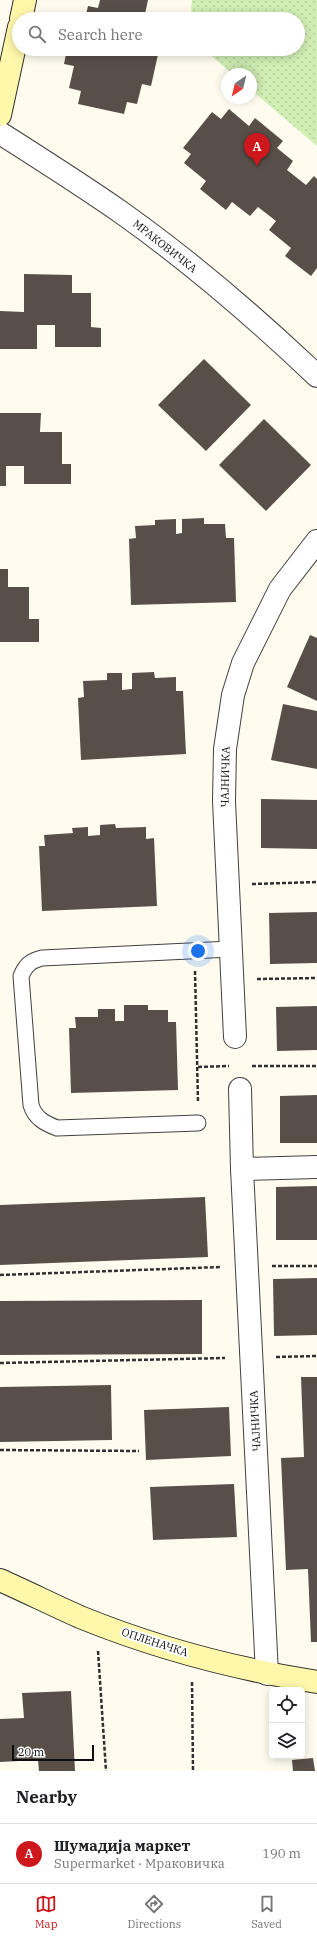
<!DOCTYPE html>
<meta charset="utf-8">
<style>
:root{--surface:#fff;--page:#f6f6f6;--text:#202124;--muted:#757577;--line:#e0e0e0;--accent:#cd171c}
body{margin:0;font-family:"IBM Plex Serif",serif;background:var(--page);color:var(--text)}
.controls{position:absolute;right:12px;bottom:12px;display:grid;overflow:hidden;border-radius:6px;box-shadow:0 2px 10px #0003}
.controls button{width:36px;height:36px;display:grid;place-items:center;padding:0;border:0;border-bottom:1px solid var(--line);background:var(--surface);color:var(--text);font:20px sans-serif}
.compass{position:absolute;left:221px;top:68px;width:36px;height:36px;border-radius:50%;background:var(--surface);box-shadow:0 2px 10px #0003;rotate:215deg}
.scale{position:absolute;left:12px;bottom:10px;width:82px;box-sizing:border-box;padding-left:4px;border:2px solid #0e0e0e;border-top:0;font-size:11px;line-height:14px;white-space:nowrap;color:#0e0e0e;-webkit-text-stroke:3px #fff;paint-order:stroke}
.you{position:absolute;left:198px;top:951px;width:14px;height:14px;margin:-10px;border:3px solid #fff;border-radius:50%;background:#1a73e8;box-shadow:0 0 0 6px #1a73e833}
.badge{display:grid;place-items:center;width:26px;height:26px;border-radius:50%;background:var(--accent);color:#fff;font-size:13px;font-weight:700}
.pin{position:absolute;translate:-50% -33px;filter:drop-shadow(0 1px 2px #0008)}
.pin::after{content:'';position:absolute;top:21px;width:14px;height:12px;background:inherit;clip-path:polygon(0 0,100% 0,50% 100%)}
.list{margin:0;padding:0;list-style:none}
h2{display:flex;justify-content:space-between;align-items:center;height:52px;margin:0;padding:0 16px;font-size:17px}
h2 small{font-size:13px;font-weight:400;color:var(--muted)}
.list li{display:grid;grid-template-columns:26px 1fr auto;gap:12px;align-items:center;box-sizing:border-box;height:60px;padding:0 16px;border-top:1px solid var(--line)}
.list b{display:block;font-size:15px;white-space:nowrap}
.list p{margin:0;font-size:13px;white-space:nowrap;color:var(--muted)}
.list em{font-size:13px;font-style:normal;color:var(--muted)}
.icon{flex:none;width:22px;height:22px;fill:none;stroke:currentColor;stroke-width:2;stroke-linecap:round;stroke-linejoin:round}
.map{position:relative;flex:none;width:317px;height:1771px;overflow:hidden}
.search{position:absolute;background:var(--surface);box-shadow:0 2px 10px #0003;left:12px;right:12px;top:12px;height:44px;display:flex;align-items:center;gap:10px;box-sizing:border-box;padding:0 14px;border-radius:22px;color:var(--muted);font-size:15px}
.sheet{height:112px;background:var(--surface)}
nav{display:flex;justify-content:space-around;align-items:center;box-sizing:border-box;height:56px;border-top:1px solid var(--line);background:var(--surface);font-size:11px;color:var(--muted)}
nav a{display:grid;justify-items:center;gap:2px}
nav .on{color:var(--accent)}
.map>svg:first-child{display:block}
</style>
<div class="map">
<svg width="317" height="1771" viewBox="0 0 317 1771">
<defs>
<pattern id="green-dots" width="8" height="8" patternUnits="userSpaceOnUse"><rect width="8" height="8" fill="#d1eeb4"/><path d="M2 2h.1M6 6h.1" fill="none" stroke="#b2cb9a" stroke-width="1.8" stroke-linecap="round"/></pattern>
</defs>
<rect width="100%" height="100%" fill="#fffcef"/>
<polygon fill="url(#green-dots)" points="192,0 317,0 317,146 251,90 251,74 232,74 204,49 298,49 298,19 194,19 191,10"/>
<g fill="#584f49">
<polygon points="100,0 148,0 144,19 85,19 88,6 98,8"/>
<polygon points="67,49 153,49 159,50 151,86 142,84 137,104 127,102 124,114 78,104 81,91 69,88 74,66 64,64"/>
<polygon points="229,109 249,126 255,118 283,141 277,148 293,161 287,170 306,185 314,176 317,179 317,268 311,276 285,256 291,248 269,230 276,221 258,207 250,216 232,202 226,210 200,189 206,181 184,163 191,154 183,148 212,112 221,119"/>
<polygon points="24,274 72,275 72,293 91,293 91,327 101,328 101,347 55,347 55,325 37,325 37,349 0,349 0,311 24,312"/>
<polygon points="204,359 251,405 206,451 158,405"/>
<polygon points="0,413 41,413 40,432 62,432 62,464 71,464 71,484 24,484 24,466 6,466 6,486 0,486"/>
<polygon points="264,419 311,465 266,511 219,465"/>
<polygon points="204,518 204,524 225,524 226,538 234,538 236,602 131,605 129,539 136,538 135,526 155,525 155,520 176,519 176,534 182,533 182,519"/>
<polygon points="0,569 8,569 8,587 29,587 29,619 39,619 39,642 0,642"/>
<polygon points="310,635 317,638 317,701 287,687"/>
<polygon points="154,672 155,678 176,677 176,691 183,691 186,754 81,760 78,698 84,697 83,681 107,680 107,673 122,673 122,690 132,689 132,673"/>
<polygon points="283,704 317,711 317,769 271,760"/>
<polygon points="261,799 317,800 317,849 261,848"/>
<polygon points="115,824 116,828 146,827 146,839 154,838 157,906 42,911 39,846 45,846 44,835 73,833 72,828 88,827 88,836 100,835 100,825"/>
<polygon points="317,912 317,963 270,964 269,913"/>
<polygon points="124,1005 148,1005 148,1010 168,1010 168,1022 176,1022 178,1090 71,1093 69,1028 76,1028 75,1017 98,1017 98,1009 115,1009 115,1021 124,1021"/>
<polygon points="317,1006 317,1050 277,1051 276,1007"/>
<polygon points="317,1095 317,1143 280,1143 280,1096"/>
<polygon points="317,1186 317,1240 276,1240 276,1187"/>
<polygon points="205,1197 208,1257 0,1265 0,1205"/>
<polygon points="317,1278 317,1335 274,1336 273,1279"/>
<polygon points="202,1300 202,1354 0,1355 0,1301"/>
<polygon points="301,1377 317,1377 317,1642 311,1642 308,1569 286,1570 281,1458 304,1457"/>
<polygon points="111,1385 112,1440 0,1442 0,1387"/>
<polygon points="229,1407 231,1456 146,1460 144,1410"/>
<polygon points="234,1484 237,1537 153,1540 150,1487"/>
<polygon points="71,1691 75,1771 39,1771 38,1760 0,1762 0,1719 24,1718 22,1693"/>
<polygon points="313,1758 315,1771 293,1771 292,1760"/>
</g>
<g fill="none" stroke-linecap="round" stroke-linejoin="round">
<g stroke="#414141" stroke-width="17">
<path id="lane" d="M198,1123L57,1128C44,1123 35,1118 31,1105L21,976C26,965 30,961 42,958L231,949"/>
</g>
<g stroke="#414141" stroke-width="24">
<g id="street">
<path d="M0,133C41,159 82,185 122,213C191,262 256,318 317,376"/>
<polyline points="235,1037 224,801 225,749 233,695 243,663 280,589 317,541"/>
<polyline points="240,1089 242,1169 267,1674"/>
<polyline points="242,1169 317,1167"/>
</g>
</g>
<g stroke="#303030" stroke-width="24">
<g id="secondary">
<polyline points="21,19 25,0"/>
<polyline points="0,115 19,27"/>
<path d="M0,1580C27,1592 53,1605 80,1617C156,1648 236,1669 317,1682"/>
</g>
</g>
<g stroke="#303030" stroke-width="2.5" stroke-dasharray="4 2" stroke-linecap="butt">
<polyline points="252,884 317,882"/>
<polyline points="195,971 198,1102"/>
<polyline points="257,979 317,978"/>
<polyline points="252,1066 317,1066"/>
<polyline points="198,1067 229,1066"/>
<polyline points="272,1266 317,1266"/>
<polyline points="0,1275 221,1267"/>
<polyline points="276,1357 317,1356"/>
<polyline points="0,1363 225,1358"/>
<polyline points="0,1450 139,1451"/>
<polyline points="98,1651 106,1771"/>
<polyline points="192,1682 193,1771"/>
</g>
<use href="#lane" stroke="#fff" stroke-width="15"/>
<use href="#street" stroke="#fff" stroke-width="22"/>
<use href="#secondary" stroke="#fff7aa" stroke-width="22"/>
</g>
<g text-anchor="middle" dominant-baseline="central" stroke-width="4" stroke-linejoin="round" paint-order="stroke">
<g font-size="11" fill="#0e0e0e" stroke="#fff">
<text transform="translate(165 246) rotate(38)">МРАКОВИЧКА</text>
<text transform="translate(225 777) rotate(-89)">ЧАЈНИЧКА</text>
<text transform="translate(255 1421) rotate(-93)">ЧАЈНИЧКА</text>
<text transform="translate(155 1642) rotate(18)">ОПЛЕНАЧКА</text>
</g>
</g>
</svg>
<div class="controls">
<button><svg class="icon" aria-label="locate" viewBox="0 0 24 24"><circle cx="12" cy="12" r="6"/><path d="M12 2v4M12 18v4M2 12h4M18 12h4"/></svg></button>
<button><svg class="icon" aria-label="layers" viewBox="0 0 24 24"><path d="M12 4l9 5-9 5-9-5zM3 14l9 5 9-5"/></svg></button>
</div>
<svg class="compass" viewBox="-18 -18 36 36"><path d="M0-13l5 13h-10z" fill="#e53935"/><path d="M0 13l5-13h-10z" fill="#757577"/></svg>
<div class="scale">20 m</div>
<div class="you"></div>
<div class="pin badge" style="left:257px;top:166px">A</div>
<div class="search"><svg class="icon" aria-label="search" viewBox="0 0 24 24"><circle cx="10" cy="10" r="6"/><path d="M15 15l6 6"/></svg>Search here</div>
</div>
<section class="sheet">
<h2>Nearby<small></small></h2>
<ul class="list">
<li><span class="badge">A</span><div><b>Шумадија маркет</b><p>Supermarket · Мраковичка</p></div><em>190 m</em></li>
</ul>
</section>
<nav>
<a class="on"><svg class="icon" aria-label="map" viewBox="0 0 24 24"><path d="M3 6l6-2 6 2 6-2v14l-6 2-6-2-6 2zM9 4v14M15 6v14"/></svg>Map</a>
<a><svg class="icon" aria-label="directions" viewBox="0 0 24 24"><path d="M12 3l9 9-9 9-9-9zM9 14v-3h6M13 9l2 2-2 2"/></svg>Directions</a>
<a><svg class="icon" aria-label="saved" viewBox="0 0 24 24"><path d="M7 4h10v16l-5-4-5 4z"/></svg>Saved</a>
</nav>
